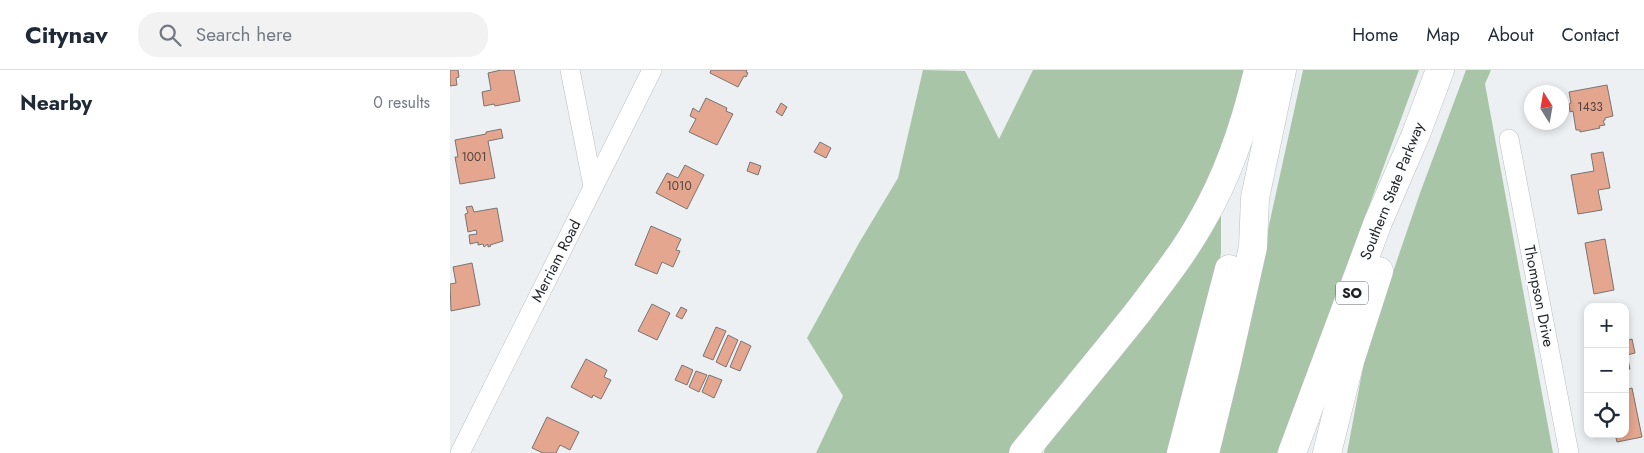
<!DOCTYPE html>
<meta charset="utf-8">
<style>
:root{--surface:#fff;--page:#f2f2f3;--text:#1f2937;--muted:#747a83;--line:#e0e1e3}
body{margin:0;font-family:Jost,sans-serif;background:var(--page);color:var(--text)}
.controls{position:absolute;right:15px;bottom:15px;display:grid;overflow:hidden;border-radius:10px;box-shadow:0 2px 8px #0003}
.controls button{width:45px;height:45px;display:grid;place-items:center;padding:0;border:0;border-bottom:1px solid var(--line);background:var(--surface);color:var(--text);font:25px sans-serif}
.compass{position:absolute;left:1074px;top:15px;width:45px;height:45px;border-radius:50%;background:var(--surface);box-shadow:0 2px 8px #0003;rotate:349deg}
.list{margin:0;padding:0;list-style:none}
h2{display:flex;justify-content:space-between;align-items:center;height:65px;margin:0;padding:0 20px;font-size:21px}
h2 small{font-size:16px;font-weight:400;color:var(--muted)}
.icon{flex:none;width:28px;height:28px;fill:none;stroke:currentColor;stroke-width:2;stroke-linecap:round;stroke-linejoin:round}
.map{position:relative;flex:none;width:1194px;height:383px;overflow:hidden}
header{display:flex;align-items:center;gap:30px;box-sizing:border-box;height:70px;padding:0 25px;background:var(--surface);border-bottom:1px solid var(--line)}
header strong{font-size:24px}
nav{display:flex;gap:28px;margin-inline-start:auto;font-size:18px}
.search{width:350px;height:45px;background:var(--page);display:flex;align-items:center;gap:12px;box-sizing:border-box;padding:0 18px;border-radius:20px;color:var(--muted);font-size:19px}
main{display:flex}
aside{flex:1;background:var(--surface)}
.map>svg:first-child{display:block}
</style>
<header>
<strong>Citynav</strong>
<div class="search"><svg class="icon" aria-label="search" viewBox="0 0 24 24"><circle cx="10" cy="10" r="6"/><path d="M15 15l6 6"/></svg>Search here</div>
<nav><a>Home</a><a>Map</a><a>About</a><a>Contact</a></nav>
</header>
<main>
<aside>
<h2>Nearby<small>0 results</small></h2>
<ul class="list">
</ul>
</aside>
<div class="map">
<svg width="1194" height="383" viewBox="0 0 1194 383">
<rect width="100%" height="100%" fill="#ecf0f3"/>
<g fill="#a9c5a7">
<polygon points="473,0 515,1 549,69 583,0 802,0 792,40 741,151 561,383 366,383 393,326 357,268 409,173 448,108"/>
<polygon points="853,0 969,0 855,311 827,383 765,383 814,178"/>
<polygon points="1016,0 1041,0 1035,14 1103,383 897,383 916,281 970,123"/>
<polygon points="771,141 771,183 747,291 720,383 594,383 596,374"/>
</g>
<g fill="#e5a68f" stroke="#797473">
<polygon points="0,0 8,0 9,7 6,8 7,15 0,16"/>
<polygon points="51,0 64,0 70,31 45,36 44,34 34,36 32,22 41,20 38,3"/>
<polygon points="261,0 297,0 296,2 298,3 296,7 294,6 288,17 260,3"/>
<polygon points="1157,15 1163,46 1155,48 1155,50 1153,51 1155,55 1149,56 1150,58 1130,62 1130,60 1126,60 1123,41 1120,42 1119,34 1121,33 1119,22"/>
<polygon points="256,28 277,38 276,41 283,44 267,75 239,62 246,49 240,46 243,38 249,42"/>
<polygon points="331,33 337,37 332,46 326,42"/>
<polygon points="51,59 53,68 38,71 45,108 10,114 5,87 8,87 5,70 36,64 36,62"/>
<polygon points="370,72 381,78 376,88 364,82"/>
<polygon points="1153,82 1160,118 1148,120 1152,140 1128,144 1121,105 1144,101 1141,84"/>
<polygon points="300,92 311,96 308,105 297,101"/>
<polygon points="235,95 254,105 237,139 206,123 217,103 228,108"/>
<polygon points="22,136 24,142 47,138 53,171 40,175 41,176 38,177 38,174 34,177 33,174 28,175 28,172 20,174 19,165 27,164 26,160 18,162 15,144 18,143 16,137"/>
<polygon points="201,156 231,169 226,180 230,181 223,197 212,192 207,204 185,195"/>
<polygon points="1155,169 1164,220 1144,224 1135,173"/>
<polygon points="22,193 30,235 1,241 0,214 6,213 3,197"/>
<polygon points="202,234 220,243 207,270 188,261"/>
<polygon points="231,237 237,240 232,249 226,246"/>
<polygon points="266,257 276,261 263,290 253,286"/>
<polygon points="278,265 288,270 276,297 266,292"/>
<polygon points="1182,269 1185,283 1177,285 1180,299 1175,300 1175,271"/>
<polygon points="291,271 301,276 290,301 280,297"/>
<polygon points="136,289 157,300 154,307 161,310 151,329 143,325 142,328 121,317"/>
<polygon points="232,295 243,300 237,315 225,310"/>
<polygon points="246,301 257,305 249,322 239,317"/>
<polygon points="259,305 272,310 264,328 252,322"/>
<polygon points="1182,318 1192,367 1167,372 1165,364 1175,364 1175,320"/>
<polygon points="97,347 129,362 120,380 110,375 106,383 93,383 82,378"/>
</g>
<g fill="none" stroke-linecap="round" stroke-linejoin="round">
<g stroke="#bcbfc3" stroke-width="20">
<g id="minor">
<polyline points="120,0 143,116"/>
<polyline points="1059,69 1119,383"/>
<polyline points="10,383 202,0"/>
</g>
</g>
<g stroke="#bcbfc3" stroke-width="29">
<g id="highway">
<path d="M573,383C611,336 650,290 688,242C710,213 733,184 751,152C778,106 796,52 808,0"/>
<polyline points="731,383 779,199"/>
<polyline points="755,383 776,297 803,177 805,128 832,0"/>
<polyline points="842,383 928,152 966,64 990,0"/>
<polyline points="877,383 900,291 929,201"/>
</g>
</g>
<use href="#minor" stroke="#fff" stroke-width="19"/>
<use href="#highway" stroke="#fff" stroke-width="28"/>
</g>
<g text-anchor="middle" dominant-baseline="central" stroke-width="4" stroke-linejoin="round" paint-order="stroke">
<g font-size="12" fill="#50423d">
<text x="1140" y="37">1433</text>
<text x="24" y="87">1001</text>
<text x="229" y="116">1010</text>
</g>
<rect fill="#fbfdfe" stroke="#616364" stroke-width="1" x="886" y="211.5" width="32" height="23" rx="4"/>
<g font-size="14" font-weight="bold" fill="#1f2122">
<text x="902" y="223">SO</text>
</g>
<g font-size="15" fill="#1f2122" stroke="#fbfdfe">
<text transform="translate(942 121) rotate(-68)">Southern State Parkway</text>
<text transform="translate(106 191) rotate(-63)">Merriam Road</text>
<text transform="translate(1089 226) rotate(79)">Thompson Drive</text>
</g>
</g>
</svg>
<div class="controls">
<button>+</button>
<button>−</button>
<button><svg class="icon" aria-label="locate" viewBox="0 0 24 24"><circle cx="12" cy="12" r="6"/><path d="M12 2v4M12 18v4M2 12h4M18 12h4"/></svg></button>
</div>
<svg class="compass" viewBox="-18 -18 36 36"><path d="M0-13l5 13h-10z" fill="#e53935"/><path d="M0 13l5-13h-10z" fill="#747a83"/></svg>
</div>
</main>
